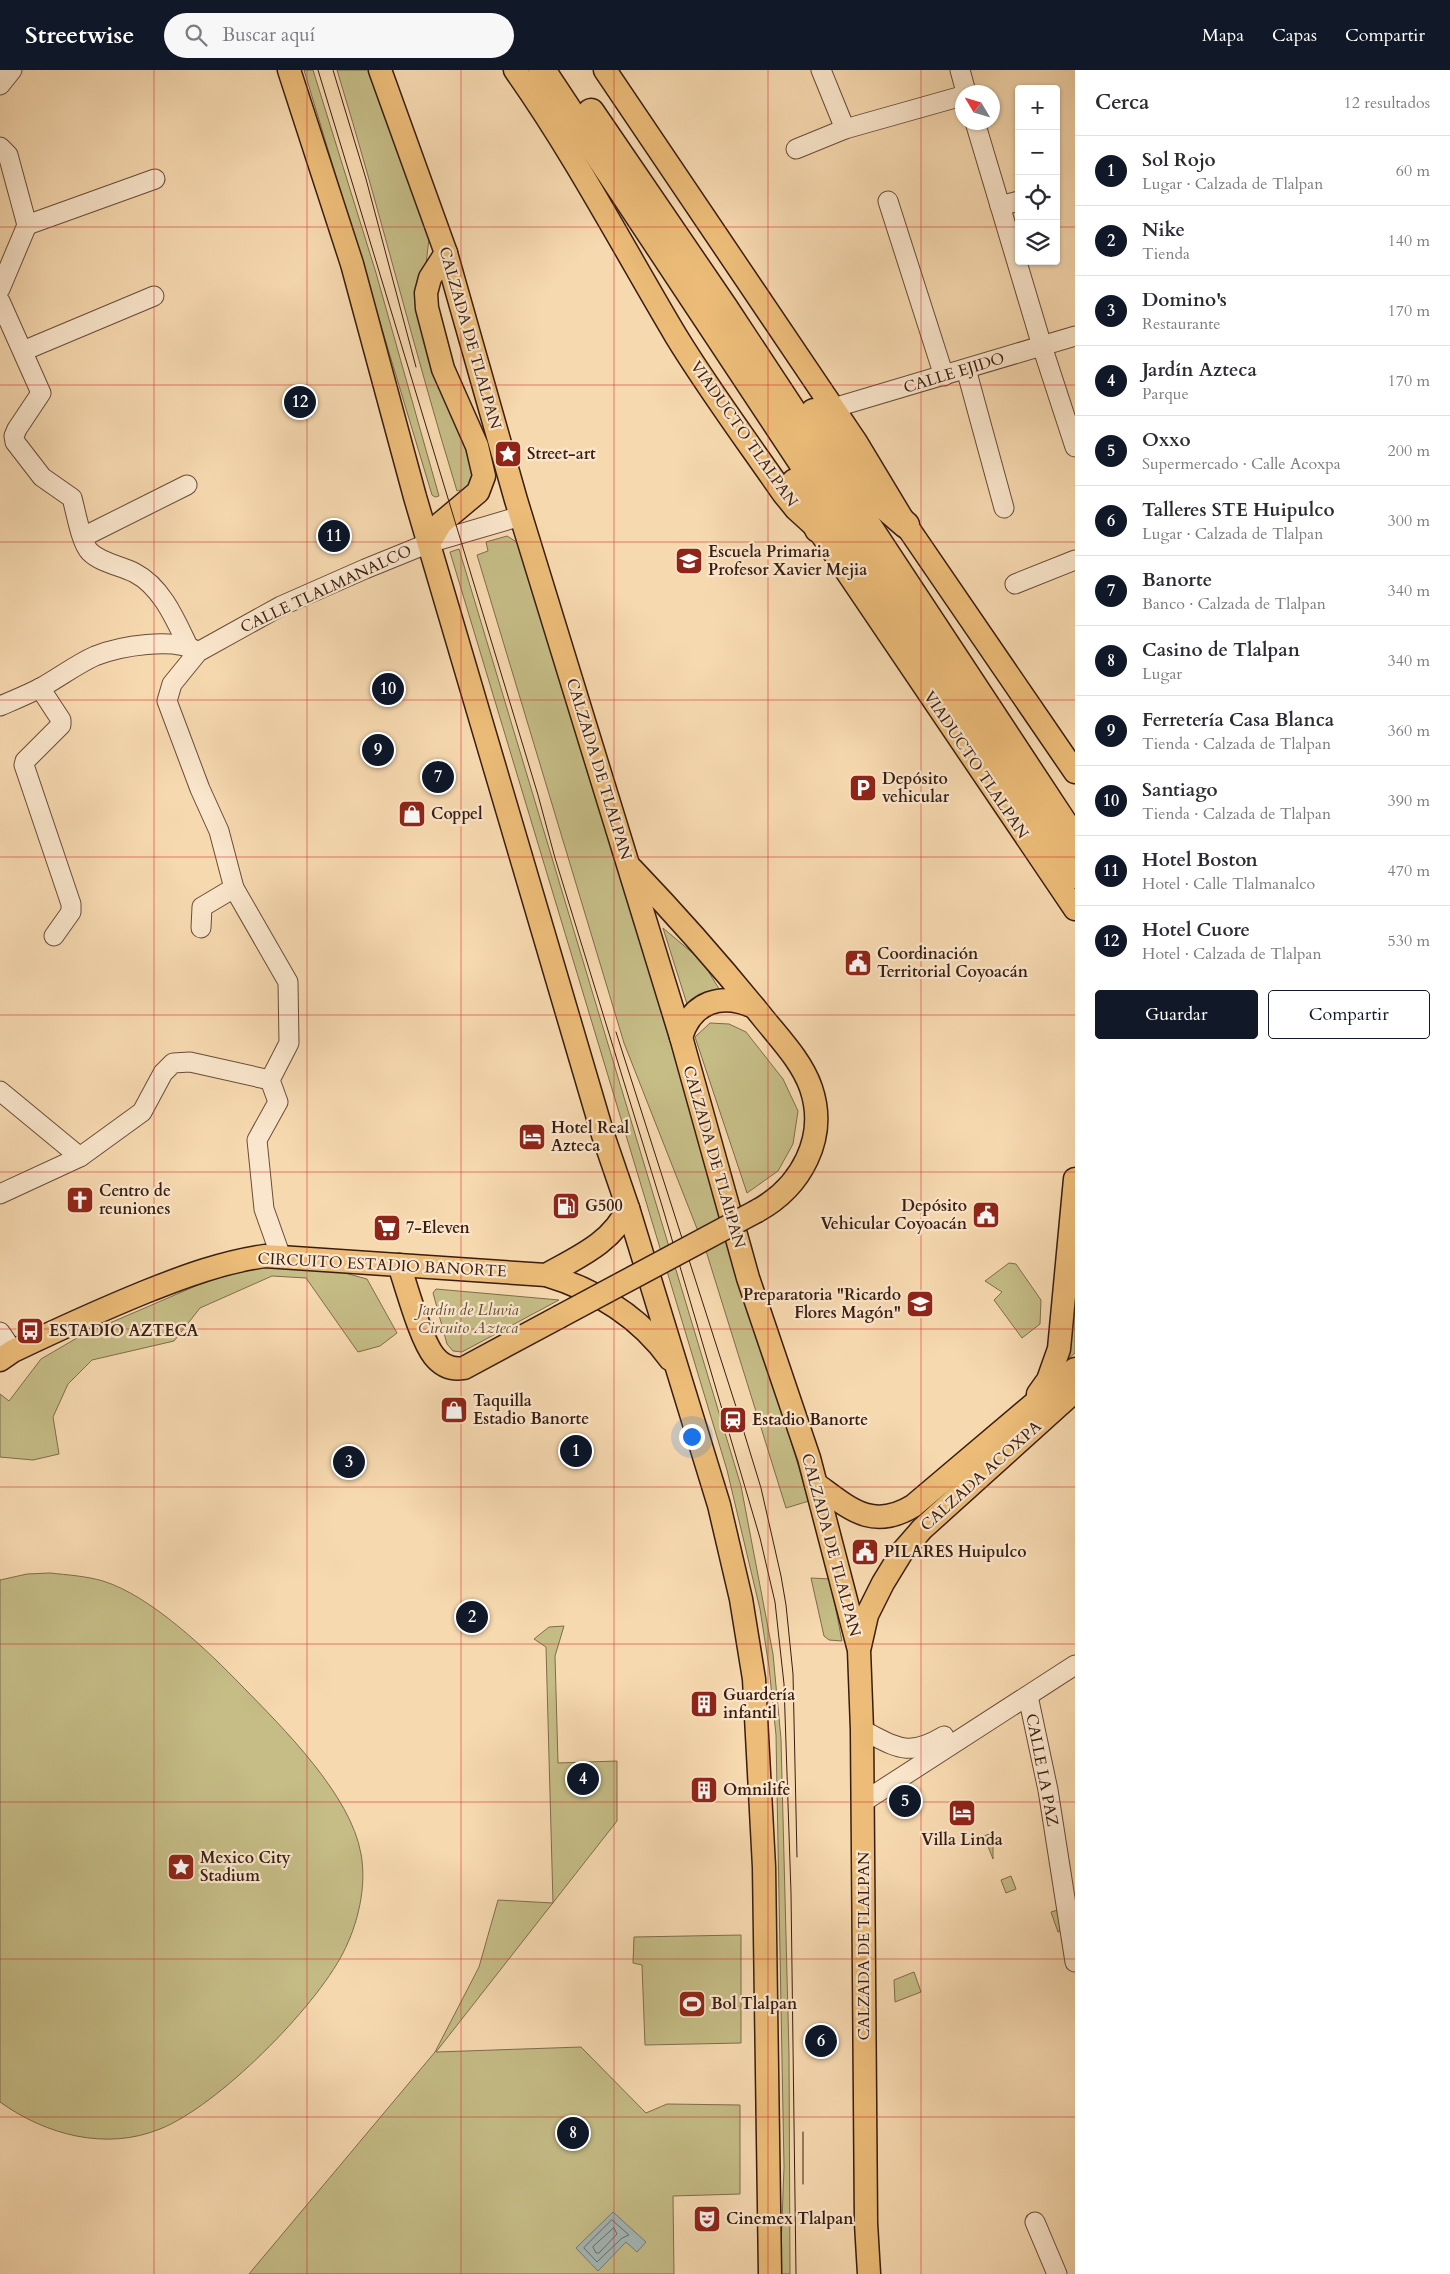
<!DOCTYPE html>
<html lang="es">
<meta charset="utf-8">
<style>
:root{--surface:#fff;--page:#f7f7f7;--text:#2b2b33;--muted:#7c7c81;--line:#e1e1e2;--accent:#111827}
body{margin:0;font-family:Cardo,serif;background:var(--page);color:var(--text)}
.controls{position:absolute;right:15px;top:15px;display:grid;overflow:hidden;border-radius:5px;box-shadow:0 1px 4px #0004}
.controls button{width:45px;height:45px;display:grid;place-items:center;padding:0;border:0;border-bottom:1px solid var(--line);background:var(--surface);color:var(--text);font:25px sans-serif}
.compass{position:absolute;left:955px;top:15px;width:45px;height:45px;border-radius:50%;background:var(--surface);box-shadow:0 1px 4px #0004;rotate:308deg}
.you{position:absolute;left:691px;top:1366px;width:18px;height:18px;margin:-12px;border:4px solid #fff;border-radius:50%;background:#1a73e8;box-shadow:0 0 0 8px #1a73e833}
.badge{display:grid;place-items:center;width:32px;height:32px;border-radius:50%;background:var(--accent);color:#fff;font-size:16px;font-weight:700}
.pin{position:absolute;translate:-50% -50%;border:2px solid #fff;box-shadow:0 1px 5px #0006}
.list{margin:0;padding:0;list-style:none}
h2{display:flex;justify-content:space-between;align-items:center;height:65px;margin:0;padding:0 20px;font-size:21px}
h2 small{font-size:16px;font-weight:400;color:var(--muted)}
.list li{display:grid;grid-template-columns:32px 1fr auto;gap:15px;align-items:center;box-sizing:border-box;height:70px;padding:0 20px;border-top:1px solid var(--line)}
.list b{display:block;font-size:19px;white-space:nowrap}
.list p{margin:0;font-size:16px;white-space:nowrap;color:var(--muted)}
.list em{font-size:16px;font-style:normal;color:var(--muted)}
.actions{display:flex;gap:10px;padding:15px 20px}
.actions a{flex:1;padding:11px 0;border:1px solid var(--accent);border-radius:5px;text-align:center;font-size:18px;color:var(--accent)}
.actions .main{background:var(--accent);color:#fff}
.icon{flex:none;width:28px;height:28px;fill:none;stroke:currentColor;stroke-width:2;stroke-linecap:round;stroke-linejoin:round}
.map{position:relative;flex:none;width:1075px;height:2204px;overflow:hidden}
header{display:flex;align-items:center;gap:30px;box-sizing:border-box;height:70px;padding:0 25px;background:var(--accent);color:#fff}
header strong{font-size:24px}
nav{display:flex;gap:28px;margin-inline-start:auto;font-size:18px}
.search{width:350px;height:45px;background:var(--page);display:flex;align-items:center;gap:12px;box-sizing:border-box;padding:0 18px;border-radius:28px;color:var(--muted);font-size:19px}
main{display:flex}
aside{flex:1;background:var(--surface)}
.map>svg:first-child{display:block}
</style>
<header>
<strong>Streetwise</strong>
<div class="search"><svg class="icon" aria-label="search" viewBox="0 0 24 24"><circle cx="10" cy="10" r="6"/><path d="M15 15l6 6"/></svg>Buscar aquí</div>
<nav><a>Mapa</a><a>Capas</a><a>Compartir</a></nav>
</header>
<main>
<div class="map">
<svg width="1075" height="2204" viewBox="0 0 1075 2204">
<rect width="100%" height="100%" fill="#f7d9b0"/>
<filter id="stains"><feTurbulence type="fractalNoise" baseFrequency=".004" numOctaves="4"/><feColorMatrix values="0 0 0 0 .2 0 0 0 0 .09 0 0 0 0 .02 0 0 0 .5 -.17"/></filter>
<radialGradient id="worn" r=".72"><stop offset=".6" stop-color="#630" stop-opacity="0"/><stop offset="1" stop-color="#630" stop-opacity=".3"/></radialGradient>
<g fill="#c5bc86" stroke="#7f6c4c">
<polygon points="304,0 313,0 376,203 439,426 435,427 432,425"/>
<path d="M337,0H375L429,168L425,204L477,397L469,418L457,421C414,281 380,140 337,0Z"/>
<polygon points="507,466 515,471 521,478 809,1431 786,1438 707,1184 624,973 477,485 488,481 486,472"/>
<polygon points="459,479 741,1416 773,1584 781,1669 789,1984 790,2204 780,2204 784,2097 776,1665 769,1597 760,1539 727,1400 450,482"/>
<polygon points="663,858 702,891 721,922 687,934"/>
<polygon points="710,953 729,954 746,962 783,1009 798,1041 793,1074 778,1101 747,1123 695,967"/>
<polygon points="1009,1193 1016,1194 1041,1230 1040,1254 1022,1268 994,1230 1002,1222 985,1211"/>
<polygon points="261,1196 330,1199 367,1209 397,1263 380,1276 358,1282 306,1208 272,1206 200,1238 174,1271 92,1290 68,1314 53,1347 59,1384 33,1390 0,1387 0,1324 9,1331 41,1289 82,1265 205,1212"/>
<polygon points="436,1219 559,1230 462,1282 453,1281 447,1274 433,1223"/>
<polygon points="1075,1229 1075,1283 1062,1294 1073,1252"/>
<path d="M50,1503C68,1505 86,1506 103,1511C151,1526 207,1580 242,1616C283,1658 351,1725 361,1784C367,1816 358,1854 343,1883C315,1938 218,2036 160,2059C106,2081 46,2065 0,2032V1510L27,1504Z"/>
<polygon points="811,1508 830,1509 842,1571 829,1570 824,1566"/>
<polygon points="564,1556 555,1586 558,1693 617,1691 617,1751 436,1982 581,1977 646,2043 667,2034 740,2035 740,2124 673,2126 674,2204 249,2204 435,1982 479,1897 498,1830 553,1833 546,1577 534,1569 549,1557"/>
<polygon points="989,1764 993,1776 993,1789 984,1766"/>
<polygon points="1011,1806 1016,1819 1006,1823 1001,1810"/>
<polygon points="1061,1839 1064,1860 1058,1862 1051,1842"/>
<polygon points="741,1865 741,1973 645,1975 642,1895 633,1893 634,1867"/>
<polygon points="914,1902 921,1922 895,1932 894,1910"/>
</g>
<polygon fill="#a2b7b7" stroke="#787975" points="613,2142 646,2172 637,2182 626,2172 598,2201 576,2178"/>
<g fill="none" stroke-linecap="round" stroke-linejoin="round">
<g stroke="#6e6a64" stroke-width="1">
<polygon points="612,2150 629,2165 622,2168 597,2192 584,2178"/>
<polygon points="614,2158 617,2164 599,2183 596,2183 593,2177"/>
</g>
<g stroke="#684c39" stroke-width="21">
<g id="minor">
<polyline points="821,0 845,59"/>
<polyline points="960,0 966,22"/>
<polyline points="0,15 12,0"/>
<polyline points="975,52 1042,276 1075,377"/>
<polyline points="0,77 8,85 27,155 0,219"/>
<polyline points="796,79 845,59 962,26"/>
<polyline points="888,131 944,306"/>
<polyline points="1000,136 1019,131"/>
<polyline points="27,155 155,109"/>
<path d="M0,231L41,323L17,359L14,366L15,372L42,407L72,428C76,442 81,473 90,482C101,493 122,496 135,503C162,517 176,551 188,576"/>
<polyline points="23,281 154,226"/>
<polyline points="966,299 1004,438"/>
<polyline points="833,338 1075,266"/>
<polyline points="83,467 187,415"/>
<polyline points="1015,514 1075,490"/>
<polyline points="40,618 61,650 61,655 25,691 24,695 71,834 71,842 54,866"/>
<path d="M0,636C14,630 29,624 42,617C60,607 77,594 95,586C120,576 174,567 197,581"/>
<polyline points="201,858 202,837 234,818"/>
<polyline points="0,1021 80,1087"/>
<polyline points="0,1124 80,1087 142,1042 163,1003 173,993 190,992 270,1010"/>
<polyline points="281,1187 264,1139 257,1070 278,1032 270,1010 289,973 288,912 234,818 219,761 200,719 167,631 172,614 198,582 281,536 365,499 429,473 521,446"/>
<polyline points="0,1262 13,1281"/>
<polyline points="1028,1626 1048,1720 1075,1892"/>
<path d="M862,1660C897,1677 907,1688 944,1666"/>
<polyline points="863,1732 1075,1595"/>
<polyline points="1035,2152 1057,2204"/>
</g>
</g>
<g stroke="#391d11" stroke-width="25">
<g id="major">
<polyline points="289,0 352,194 415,427 603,1065 628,1138 719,1435 741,1529 754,1609 764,1797 770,2204"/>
<polyline points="380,0 446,183 516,430 681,967 748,1208 809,1388 859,1580 862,1660 866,2153 869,2204"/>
<path d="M515,0C575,85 623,177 676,266C709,320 747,371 783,423L796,439L818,459L1075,839"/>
<polyline points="605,0 856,372 906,455 1075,702"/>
<polyline points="429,473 441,453 478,422 484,406 477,376 443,299 427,238 426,223 430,208 446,183"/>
<path d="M632,799C678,847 722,897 764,949C781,970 802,992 811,1018C828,1068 801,1117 757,1141"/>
<path d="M681,967C692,932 721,922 754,937"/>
<path d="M399,1195C407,1218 420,1268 434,1286C442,1296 452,1300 464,1298L559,1247"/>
<path d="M546,1205C578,1187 612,1173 628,1138"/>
<path d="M0,1290L13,1281C57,1260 101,1240 145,1222C185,1206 223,1192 265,1186L546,1205C596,1220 639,1246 670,1289"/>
<polyline points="1038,1324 1048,1310 1059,1279 1075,1109"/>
<path d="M816,1414C849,1438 872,1461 913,1436L1075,1299"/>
<polyline points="860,1576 867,1545 883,1513 902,1482 922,1459 1075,1321"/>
</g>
</g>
<g stroke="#391d11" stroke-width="29">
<g id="highway">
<polyline points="542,0 1075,805"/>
<polyline points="591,42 724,237 1075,770"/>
<polyline points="814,342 884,436 906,455"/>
<polyline points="795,412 805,427 818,459"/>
</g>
</g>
<use href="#minor" stroke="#fae6cc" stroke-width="19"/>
<use href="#major" stroke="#ecbc78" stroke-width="22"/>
<use href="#highway" stroke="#ecbc78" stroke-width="26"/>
<g stroke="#391d11" stroke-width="1">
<polyline points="318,0 538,725 555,788 663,1139 760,1468 775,1532 784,1614 791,1823 796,2204"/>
<polyline points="333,0 366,109 416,297"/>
<polyline points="616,962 739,1346 761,1418 781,1506 786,1535 793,1604 797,1787"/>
<polyline points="803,2062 803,2114"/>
</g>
<g stroke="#391d11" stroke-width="25" stroke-linecap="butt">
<polyline id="major-bridge" points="559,1247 757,1141"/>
</g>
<use href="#major-bridge" stroke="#ecbc78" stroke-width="22"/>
</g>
<path fill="none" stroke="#d62828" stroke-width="1" stroke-opacity="0.55" d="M154,0V2204M307,0V2204M461,0V2204M614,0V2204M768,0V2204M921,0V2204M0,157H1019M1056,157H1075M0,315H1075M0,472H1075M0,630H1075M0,787H1075M0,945H1075M0,1102H1075M0,1259H1075M0,1417H1075M0,1574H1075M0,1732H1075M0,1889H1075M0,2047H1075"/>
<defs>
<g id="sight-square" transform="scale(1.4375)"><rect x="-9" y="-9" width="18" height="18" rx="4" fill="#8f2418" stroke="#fae6cc"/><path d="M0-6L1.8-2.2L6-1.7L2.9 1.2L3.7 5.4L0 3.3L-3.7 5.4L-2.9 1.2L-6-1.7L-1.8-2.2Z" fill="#fff"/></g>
<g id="school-square" transform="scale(1.4375)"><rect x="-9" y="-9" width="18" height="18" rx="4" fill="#8f2418" stroke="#fae6cc"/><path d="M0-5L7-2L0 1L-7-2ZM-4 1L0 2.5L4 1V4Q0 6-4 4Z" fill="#fff"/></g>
<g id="parking-square" transform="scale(1.4375)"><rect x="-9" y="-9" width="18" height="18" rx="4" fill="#8f2418" stroke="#fae6cc"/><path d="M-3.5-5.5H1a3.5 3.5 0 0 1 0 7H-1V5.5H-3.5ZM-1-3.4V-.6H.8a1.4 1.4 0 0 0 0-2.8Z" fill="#fff"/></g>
<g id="shop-square" transform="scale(1.4375)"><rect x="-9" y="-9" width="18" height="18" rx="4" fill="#8f2418" stroke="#fae6cc"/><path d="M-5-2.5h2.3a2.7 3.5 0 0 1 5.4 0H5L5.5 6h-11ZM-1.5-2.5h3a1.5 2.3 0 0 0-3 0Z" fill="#fff"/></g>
<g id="civic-square" transform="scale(1.4375)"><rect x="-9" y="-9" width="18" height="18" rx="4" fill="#8f2418" stroke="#fae6cc"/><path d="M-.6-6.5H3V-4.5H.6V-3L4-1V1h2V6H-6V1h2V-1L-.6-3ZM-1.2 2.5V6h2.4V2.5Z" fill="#fff"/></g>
<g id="hotel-square" transform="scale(1.4375)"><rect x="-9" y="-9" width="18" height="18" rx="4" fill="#8f2418" stroke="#fae6cc"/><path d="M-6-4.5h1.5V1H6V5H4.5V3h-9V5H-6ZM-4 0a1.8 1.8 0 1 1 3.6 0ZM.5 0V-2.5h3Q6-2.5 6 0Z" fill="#fff"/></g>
<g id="church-square" transform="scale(1.4375)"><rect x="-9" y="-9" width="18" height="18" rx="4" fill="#8f2418" stroke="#fae6cc"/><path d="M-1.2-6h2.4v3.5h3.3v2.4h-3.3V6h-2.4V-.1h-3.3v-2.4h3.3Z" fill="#fff"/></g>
<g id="fuel-square" transform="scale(1.4375)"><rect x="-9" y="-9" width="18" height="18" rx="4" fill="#8f2418" stroke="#fae6cc"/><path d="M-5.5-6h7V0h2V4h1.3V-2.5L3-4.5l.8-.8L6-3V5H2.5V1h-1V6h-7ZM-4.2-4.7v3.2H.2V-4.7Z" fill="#fff"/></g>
<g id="supermarket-square" transform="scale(1.4375)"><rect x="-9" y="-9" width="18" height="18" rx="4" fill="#8f2418" stroke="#fae6cc"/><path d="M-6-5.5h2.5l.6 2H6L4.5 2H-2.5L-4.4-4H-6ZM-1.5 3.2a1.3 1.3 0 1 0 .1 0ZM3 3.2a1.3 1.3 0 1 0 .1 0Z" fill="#fff"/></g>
<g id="bus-square" transform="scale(1.4375)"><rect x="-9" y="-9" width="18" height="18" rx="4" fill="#8f2418" stroke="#fae6cc"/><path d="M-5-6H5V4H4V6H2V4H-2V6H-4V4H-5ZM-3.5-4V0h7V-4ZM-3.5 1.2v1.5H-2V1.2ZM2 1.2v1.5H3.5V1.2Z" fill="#fff"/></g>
<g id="station-square" transform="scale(1.4375)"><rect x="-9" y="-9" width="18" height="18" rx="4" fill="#8f2418" stroke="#fae6cc"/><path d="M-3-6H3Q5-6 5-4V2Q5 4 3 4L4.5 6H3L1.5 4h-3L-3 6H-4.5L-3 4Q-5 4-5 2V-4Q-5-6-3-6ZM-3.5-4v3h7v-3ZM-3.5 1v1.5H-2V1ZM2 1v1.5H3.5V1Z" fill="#fff"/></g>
<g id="building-square" transform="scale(1.4375)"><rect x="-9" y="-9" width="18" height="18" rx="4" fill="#8f2418" stroke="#fae6cc"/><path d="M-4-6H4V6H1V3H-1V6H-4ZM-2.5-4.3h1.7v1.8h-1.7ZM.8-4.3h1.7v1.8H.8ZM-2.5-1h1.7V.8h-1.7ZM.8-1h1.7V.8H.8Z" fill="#fff"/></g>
<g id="stadium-square" transform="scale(1.4375)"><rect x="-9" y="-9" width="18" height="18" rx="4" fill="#8f2418" stroke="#fae6cc"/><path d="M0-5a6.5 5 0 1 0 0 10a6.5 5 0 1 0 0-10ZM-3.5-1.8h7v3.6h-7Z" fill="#fff"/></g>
<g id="theatre-square" transform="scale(1.4375)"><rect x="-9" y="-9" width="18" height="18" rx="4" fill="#8f2418" stroke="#fae6cc"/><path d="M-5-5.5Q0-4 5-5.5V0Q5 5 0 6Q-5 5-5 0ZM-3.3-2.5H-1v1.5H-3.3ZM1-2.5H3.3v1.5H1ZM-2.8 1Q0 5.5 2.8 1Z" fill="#fff"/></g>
</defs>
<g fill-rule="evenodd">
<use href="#sight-square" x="508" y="384"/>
<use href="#school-square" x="689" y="491"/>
<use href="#parking-square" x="863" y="718"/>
<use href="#shop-square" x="412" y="744"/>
<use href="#civic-square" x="858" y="893"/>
<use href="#hotel-square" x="532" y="1067"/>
<use href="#church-square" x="80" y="1130"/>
<use href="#fuel-square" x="566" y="1136"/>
<use href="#civic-square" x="986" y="1145"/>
<use href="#supermarket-square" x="387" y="1158"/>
<use href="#school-square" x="920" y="1234"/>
<use href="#bus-square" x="30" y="1261"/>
<use href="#shop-square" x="454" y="1340"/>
<use href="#station-square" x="733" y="1350"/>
<use href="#civic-square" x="865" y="1482"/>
<use href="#building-square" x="704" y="1634"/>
<use href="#building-square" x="704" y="1720"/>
<use href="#hotel-square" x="962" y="1743"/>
<use href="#sight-square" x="181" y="1797"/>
<use href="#stadium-square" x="692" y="1934"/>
<use href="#theatre-square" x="707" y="2149"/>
</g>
<g text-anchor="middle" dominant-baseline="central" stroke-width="4.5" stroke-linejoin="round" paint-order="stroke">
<g font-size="16" fill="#391d11" stroke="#fae6cc">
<text transform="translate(470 268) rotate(74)">CALZADA DE TLALPAN</text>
<text transform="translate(954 303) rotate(-17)">CALLE EJIDO</text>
<text transform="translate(744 364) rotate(55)">VIADUCTO TLALPAN</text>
<text transform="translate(326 519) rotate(-25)">CALLE TLALMANALCO</text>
<text transform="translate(976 695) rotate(56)">VIADUCTO TLALPAN</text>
<text transform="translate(599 699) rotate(73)">CALZADA DE TLALPAN</text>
<text transform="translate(714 1087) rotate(74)">CALZADA DE TLALPAN</text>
<text transform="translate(382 1195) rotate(3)">CIRCUITO ESTADIO BANORTE</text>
<text transform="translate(981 1406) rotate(-42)">CALZADA ACOXPA</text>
<text transform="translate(831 1475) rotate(75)">CALZADA DE TLALPAN</text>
<text transform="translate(1042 1700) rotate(79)">CALLE LA PAZ</text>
<text transform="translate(864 1876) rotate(-90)">CALZADA DE TLALPAN</text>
</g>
<g font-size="16" font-weight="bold" fill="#391d11" stroke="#fae6cc" text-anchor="start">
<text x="527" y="384">Street-art</text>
<text x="708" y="482">Escuela Primaria<tspan x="708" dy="18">Profesor Xavier Mejia</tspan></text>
<text x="882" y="709">Depósito<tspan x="882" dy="18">vehicular</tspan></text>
<text x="431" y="744">Coppel</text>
<text x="877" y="884">Coordinación<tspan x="877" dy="18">Territorial Coyoacán</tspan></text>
<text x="551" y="1058">Hotel Real<tspan x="551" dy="18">Azteca</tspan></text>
<text x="99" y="1121">Centro de<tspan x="99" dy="18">reuniones</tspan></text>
<text x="585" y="1136">G500</text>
<text x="967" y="1136" text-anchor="end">Depósito<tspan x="967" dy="18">Vehicular Coyoacán</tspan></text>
<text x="406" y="1158">7-Eleven</text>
<text x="901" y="1225" text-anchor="end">Preparatoria "Ricardo<tspan x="901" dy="18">Flores Magón"</tspan></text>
<text x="49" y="1261">ESTADIO AZTECA</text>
<text x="473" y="1331">Taquilla<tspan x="473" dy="18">Estadio Banorte</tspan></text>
<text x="752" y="1350">Estadio Banorte</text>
<text x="884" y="1482">PILARES Huipulco</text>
<text x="723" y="1625">Guardería<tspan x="723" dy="18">infantil</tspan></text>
<text x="723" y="1720">Omnilife</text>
<text x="962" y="1770" text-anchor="middle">Villa Linda</text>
<text x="200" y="1788">Mexico City<tspan x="200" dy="18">Stadium</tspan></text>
<text x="711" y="1934">Bol Tlalpan</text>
<text x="726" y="2149">Cinemex Tlalpan</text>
</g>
<g font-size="16" font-style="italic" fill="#634d34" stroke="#fae6cc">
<text x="468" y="1240">Jardín de Lluvia<tspan x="468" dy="18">Circuito Azteca</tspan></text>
</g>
</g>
<rect width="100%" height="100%" filter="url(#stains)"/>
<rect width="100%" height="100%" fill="url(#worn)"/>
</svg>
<div class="controls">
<button>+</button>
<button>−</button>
<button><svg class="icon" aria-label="locate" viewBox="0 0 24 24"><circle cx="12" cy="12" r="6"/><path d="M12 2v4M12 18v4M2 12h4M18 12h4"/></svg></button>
<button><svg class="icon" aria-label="layers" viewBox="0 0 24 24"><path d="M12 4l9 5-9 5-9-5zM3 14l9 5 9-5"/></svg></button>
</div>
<svg class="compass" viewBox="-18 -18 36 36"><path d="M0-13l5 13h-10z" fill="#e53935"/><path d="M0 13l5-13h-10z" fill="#7c7c81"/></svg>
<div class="you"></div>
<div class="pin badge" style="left:576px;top:1381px">1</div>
<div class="pin badge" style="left:472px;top:1547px">2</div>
<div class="pin badge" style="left:349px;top:1392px">3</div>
<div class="pin badge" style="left:583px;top:1709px">4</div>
<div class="pin badge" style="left:905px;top:1731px">5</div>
<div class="pin badge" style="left:821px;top:1971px">6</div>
<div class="pin badge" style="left:438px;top:707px">7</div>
<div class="pin badge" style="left:573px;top:2063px">8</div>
<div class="pin badge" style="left:378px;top:680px">9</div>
<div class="pin badge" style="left:388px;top:619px">10</div>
<div class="pin badge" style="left:334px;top:466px">11</div>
<div class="pin badge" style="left:300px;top:332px">12</div>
</div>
<aside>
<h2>Cerca<small>12 resultados</small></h2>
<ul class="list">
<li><span class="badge">1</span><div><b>Sol Rojo</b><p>Lugar · Calzada de Tlalpan</p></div><em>60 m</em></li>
<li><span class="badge">2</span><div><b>Nike</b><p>Tienda</p></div><em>140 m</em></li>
<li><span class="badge">3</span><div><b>Domino's</b><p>Restaurante</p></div><em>170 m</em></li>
<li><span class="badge">4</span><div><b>Jardín Azteca</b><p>Parque</p></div><em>170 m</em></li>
<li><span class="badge">5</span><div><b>Oxxo</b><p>Supermercado · Calle Acoxpa</p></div><em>200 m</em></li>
<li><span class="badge">6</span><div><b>Talleres STE Huipulco</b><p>Lugar · Calzada de Tlalpan</p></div><em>300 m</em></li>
<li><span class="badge">7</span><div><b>Banorte</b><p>Banco · Calzada de Tlalpan</p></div><em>340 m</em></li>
<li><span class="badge">8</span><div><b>Casino de Tlalpan</b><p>Lugar</p></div><em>340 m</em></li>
<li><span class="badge">9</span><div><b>Ferretería Casa Blanca</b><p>Tienda · Calzada de Tlalpan</p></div><em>360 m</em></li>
<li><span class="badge">10</span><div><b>Santiago</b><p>Tienda · Calzada de Tlalpan</p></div><em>390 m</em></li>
<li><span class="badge">11</span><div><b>Hotel Boston</b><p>Hotel · Calle Tlalmanalco</p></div><em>470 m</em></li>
<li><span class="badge">12</span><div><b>Hotel Cuore</b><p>Hotel · Calzada de Tlalpan</p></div><em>530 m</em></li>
</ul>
<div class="actions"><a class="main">Guardar</a><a>Compartir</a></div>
</aside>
</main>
